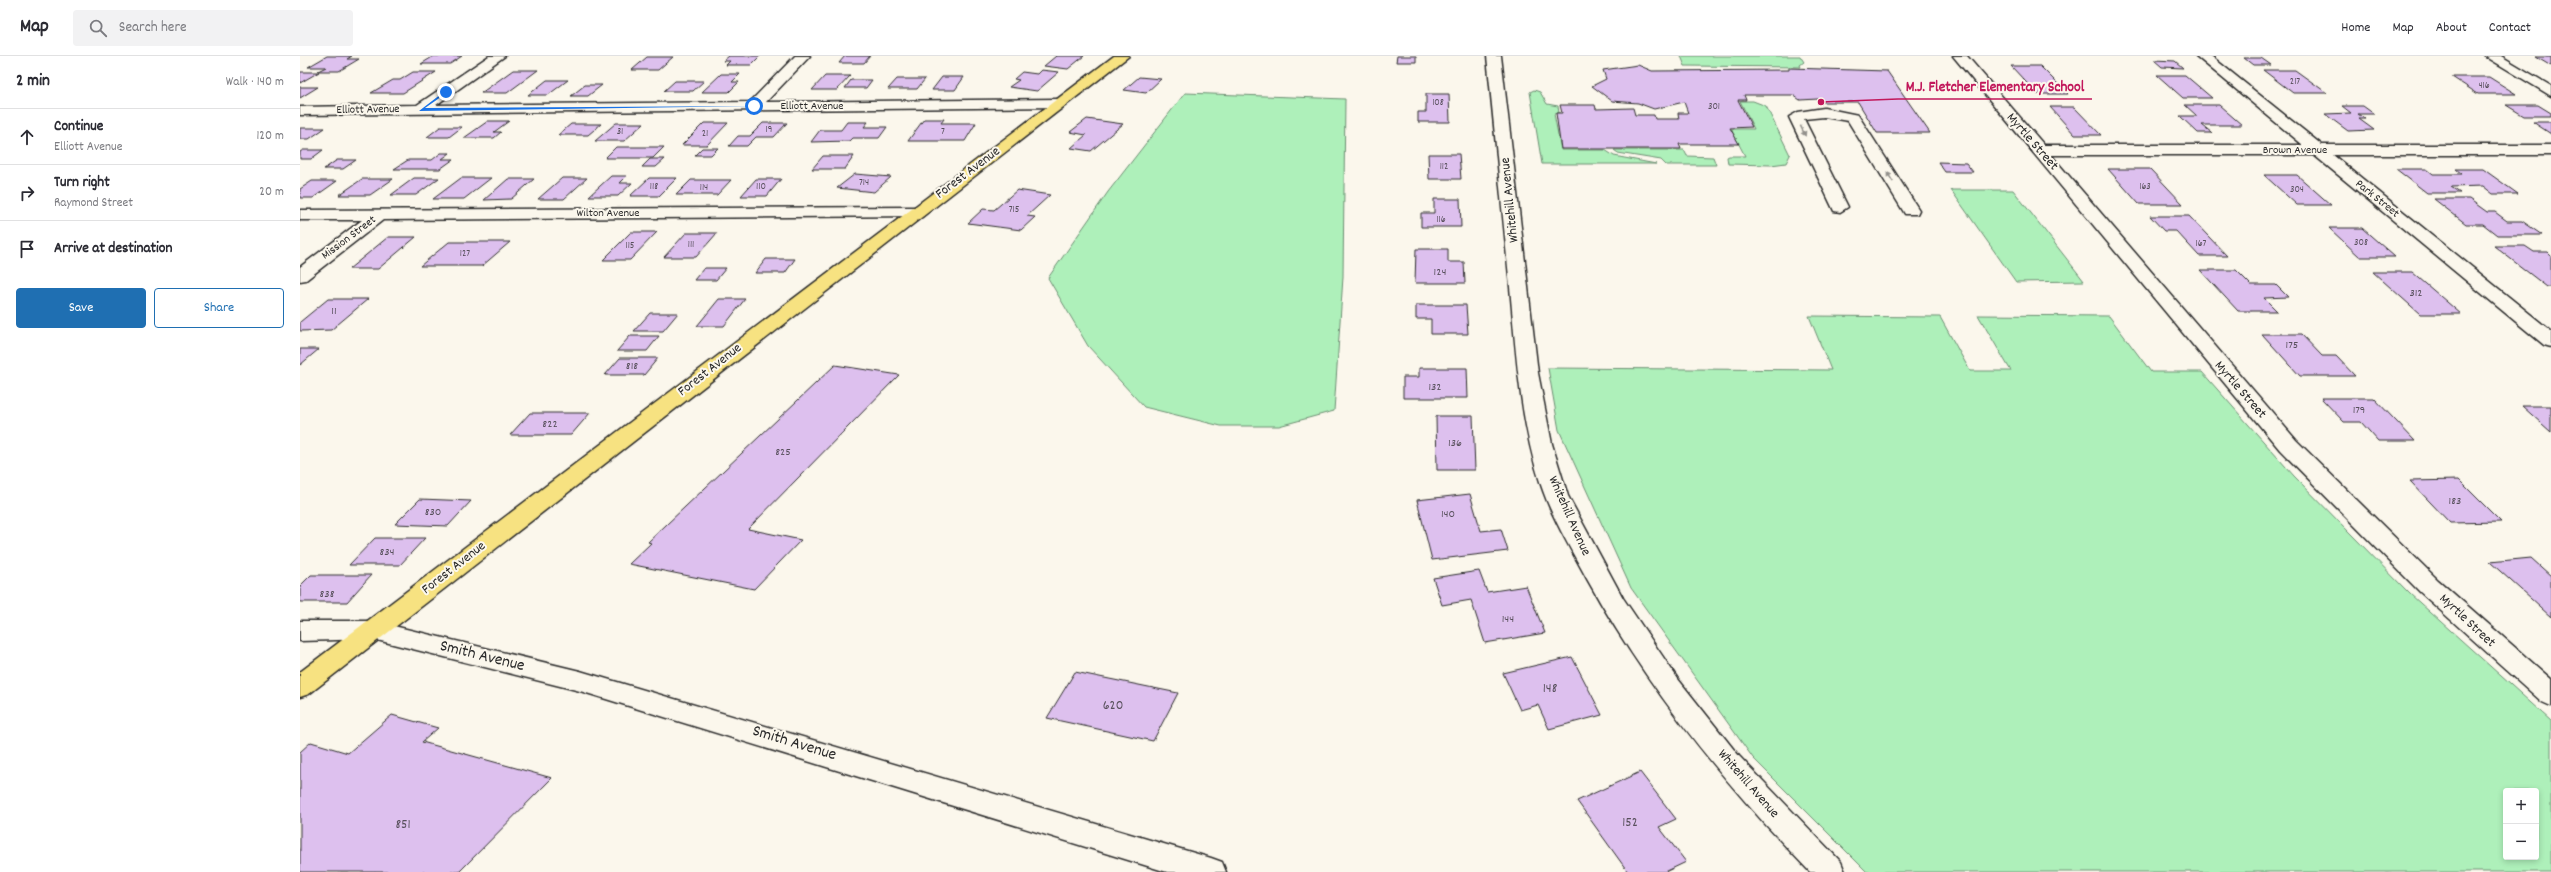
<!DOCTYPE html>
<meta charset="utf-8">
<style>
:root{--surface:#fff;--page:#f2f2f3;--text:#2b2b33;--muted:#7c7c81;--line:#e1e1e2;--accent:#1f6fb2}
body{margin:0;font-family:Dekko,sans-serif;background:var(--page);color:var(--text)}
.controls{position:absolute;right:12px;bottom:12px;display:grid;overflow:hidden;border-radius:4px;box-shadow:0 2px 6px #0003}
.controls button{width:36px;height:36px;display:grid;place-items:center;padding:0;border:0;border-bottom:1px solid var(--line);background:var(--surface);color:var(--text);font:20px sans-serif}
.stop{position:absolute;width:12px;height:12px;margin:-9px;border:3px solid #1a73e8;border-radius:50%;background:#fff}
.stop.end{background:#1a73e8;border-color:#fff;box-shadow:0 1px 4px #0008}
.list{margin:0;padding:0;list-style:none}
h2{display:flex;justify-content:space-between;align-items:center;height:52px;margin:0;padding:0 16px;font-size:17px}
h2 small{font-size:13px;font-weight:400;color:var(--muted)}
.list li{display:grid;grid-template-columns:26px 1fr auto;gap:12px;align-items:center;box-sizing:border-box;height:56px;padding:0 16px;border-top:1px solid var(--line)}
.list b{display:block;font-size:15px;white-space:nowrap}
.list p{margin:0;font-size:13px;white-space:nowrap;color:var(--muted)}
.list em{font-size:13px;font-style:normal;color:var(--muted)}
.actions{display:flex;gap:8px;padding:12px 16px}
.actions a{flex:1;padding:9px 0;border:1px solid var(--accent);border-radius:4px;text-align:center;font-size:14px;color:var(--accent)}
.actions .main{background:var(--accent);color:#fff}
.icon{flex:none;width:22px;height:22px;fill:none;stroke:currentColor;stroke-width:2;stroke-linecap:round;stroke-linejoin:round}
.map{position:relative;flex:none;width:2251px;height:816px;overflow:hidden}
header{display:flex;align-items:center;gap:24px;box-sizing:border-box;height:56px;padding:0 20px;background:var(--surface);border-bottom:1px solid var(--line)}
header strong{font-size:19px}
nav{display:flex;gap:22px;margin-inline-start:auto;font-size:14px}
.search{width:280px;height:36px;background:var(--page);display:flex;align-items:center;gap:10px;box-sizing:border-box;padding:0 14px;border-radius:4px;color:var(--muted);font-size:15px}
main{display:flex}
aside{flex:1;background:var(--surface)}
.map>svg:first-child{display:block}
</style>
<header>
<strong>Map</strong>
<div class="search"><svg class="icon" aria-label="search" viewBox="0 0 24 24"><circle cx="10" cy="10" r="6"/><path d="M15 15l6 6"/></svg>Search here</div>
<nav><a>Home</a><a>Map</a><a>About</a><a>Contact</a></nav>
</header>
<main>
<aside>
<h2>2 min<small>Walk · 140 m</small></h2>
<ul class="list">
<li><svg class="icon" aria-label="ahead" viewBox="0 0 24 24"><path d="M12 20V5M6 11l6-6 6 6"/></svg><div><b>Continue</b><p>Elliott Avenue</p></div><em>120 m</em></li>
<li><svg class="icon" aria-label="right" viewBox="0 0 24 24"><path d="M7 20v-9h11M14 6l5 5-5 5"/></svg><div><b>Turn right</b><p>Raymond Street</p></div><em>20 m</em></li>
<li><svg class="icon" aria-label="arrive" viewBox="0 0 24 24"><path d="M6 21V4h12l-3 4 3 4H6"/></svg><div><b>Arrive at destination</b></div></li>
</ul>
<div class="actions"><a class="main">Save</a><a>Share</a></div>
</aside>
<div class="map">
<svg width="2251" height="816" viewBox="0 0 2251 816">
<rect width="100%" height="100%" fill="#fbf7ec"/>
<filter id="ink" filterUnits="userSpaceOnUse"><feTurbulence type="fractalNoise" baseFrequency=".025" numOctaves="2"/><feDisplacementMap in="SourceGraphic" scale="8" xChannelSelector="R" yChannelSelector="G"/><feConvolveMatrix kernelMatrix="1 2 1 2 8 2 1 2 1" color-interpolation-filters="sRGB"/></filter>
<g filter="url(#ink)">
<g fill="#aef0ba" stroke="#6c8e72" fill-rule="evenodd">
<polygon points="1381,0 1500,0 1504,6 1500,9 1501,11 1385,10"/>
<polygon points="1234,34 1240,36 1247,48 1258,50 1259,57 1254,58 1261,94 1305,94 1314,100 1356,108 1242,108 1230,36"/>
<polygon points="885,37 1045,43 1043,221 1034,355 979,370 921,370 844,351 788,290 748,222 808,136"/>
<polygon points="1440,45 1453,45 1466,50 1490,99 1486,107 1471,109 1428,108 1427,101 1429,100 1445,100 1431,73 1454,73"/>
<polygon points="1314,94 1384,94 1387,100 1413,101 1416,109 1366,109 1361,104 1318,97"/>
<polygon points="1713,134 1784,225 1716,226 1651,134"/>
<path d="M1678,259L1809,260L1851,316H1902L1994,420L2110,538L2251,665V816H1567L1453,702L1331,532L1259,374L1248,312L1531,314L1509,260L1640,261L1670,315H1711ZM2206,735H2236V801H2206Z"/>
</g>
<g fill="#ddc0ee" stroke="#2b2b2b">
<polygon points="27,0 52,0 47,3 59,3 39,15 18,15 26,11 8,11"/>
<polygon points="134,0 162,0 150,8 121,8"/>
<polygon points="429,0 460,0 451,9 426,9 430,5 423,5"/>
<polygon points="545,0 570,0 564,7 539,7"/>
<polygon points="756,0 784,0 768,13 744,10"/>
<polygon points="1097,0 1116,0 1116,6 1096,6"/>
<polygon points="347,1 373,1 358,14 332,14"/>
<polygon points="2236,1 2251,1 2251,10"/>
<polygon points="1944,2 1961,2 1971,9 1953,9"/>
<polygon points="1854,4 1875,5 1883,12 1862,11"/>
<polygon points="1338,9 1352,15 1489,14 1489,12 1587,15 1630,77 1577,77 1558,46 1523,46 1518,43 1500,44 1493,39 1444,39 1446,44 1438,44 1452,71 1430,72 1439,88 1379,88 1381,93 1261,93 1256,57 1262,57 1260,49 1295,49 1296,53 1333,52 1335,59 1354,59 1355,63 1379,63 1378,57 1388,57 1384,46 1354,53 1338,47 1312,45 1292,30 1306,23 1303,14"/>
<polygon points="1711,10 1740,10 1768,38 1737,38"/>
<polygon points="213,14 238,14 207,37 181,37"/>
<polygon points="741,14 759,16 737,35 709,31 719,24 714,23 722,16 737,18"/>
<polygon points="1963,14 1995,14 2027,37 1993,37"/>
<polygon points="0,16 19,16 0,27"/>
<polygon points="113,16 136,16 103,37 71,37 93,24 100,24"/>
<polygon points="421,18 440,18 432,26 439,26 429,36 402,36"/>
<polygon points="1857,19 1885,19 1912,42 1883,42"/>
<polygon points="525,20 550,20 537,34 512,34"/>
<polygon points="642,21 664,21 655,34 632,34"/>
<polygon points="839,21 861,23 846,37 824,34"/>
<polygon points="2152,21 2189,21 2216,38 2178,38"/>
<polygon points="597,23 625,23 617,33 588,33"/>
<polygon points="247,24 268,24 248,39 228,39"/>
<polygon points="551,24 572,24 566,32 545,32"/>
<polygon points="375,25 404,25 393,35 364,35"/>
<polygon points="285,29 302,29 288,40 271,40"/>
<polygon points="0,31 18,31 0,42"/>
<polygon points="1126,38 1149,38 1150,66 1118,66 1118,56 1126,56"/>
<polygon points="1885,49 1919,49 1942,69 1902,69 1912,77 1898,77 1880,60 1897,60"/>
<polygon points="2206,49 2238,49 2251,57 2251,60 2224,60"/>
<polygon points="2042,50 2063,50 2074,58 2058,58 2065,63 2059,63 2074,74 2048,75 2025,58 2051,57"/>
<polygon points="1750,51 1774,51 1801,79 1775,79"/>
<polygon points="624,63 644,63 641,67 676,67 665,85 608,85"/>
<polygon points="787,63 823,68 791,95 771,92 786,79 770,76"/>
<polygon points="188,65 209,65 194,76 201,76 194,82 164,82"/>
<polygon points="547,66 568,66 564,71 587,71 579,82 552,82 549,85 511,86 520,74 541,74"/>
<polygon points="2233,66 2251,66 2251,78"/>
<polygon points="316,67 344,67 324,85 295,85"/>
<polygon points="404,67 428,67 407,89 382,89"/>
<polygon points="463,67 487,67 474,81 456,81 447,90 429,90 438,80 450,80"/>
<polygon points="271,68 301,68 288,79 258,79"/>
<polygon points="140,71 162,71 149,81 127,81"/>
<polygon points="0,72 25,72 9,83 0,83"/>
<polygon points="316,91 364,91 353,102 305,102"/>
<polygon points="402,92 418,92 411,99 395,99"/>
<polygon points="3,94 23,94 11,103 0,103 0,96"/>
<polygon points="141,97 150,97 142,103 154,103 140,113 94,113 108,104 132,104"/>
<polygon points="1128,98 1159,98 1161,123 1129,123"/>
<polygon points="523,100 554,100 545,113 512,113"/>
<polygon points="350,103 365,103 356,111 342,111"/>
<polygon points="37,104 56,104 43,113 24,113"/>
<polygon points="1638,106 1666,107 1673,116 1645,116"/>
<polygon points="1808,113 1850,113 1883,148 1839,148"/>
<polygon points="2096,113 2127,113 2133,118 2162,118 2156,113 2183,113 2218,138 2193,138 2183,130 2151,131 2160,137 2127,137"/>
<polygon points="555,118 591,121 574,136 537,132"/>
<polygon points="1964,119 1997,119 2031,149 1997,149"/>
<polygon points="311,120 327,120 320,127 332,127 318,140 289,140"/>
<polygon points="114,122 139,122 116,139 91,139"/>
<polygon points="161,122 191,122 164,143 133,143"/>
<polygon points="262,122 287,122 264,143 238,143"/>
<polygon points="349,122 377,122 359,140 330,140"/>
<polygon points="62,123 93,123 70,139 39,139"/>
<polygon points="208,123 234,123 211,143 184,144"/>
<polygon points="456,123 481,123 467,140 441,140"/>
<polygon points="391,124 431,124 417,139 376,139"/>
<polygon points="12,125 37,125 13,142 0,142 0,133"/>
<polygon points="717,134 750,139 727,160 735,161 721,174 668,167 683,153 694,154"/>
<polygon points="1134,143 1160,143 1161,171 1121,171 1121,157 1134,157"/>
<polygon points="2134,143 2169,143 2187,156 2195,156 2207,165 2222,165 2242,179 2197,179 2183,168 2166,168"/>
<polygon points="1850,160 1889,160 1927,200 1899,200 1876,175 1864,175"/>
<polygon points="2029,172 2062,172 2095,201 2060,201"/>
<polygon points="331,176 357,176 330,204 303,204"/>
<polygon points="386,177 417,177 396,201 364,201"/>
<polygon points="88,181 116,181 78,213 49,213"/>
<polygon points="149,186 210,186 182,210 120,210"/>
<polygon points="2194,190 2225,190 2234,196 2248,196 2251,199 2251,231 2247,231"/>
<polygon points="1116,193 1148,193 1148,206 1164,206 1165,227 1115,227"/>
<polygon points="466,203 495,203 485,217 455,217"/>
<polygon points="404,212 426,212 416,224 394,224"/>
<polygon points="1900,214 1936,214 1951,229 1976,229 1988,241 1964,242 1977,255 1938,255"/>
<polygon points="2073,216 2112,216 2161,258 2120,258"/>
<polygon points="28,243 68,243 31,274 0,275 0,266"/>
<polygon points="419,243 445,243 424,270 397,270"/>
<polygon points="1116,249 1166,249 1168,278 1131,278 1131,263 1116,263"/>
<polygon points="350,257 378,257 363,275 334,275"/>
<polygon points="1962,278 2001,278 2022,300 2036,300 2055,320 2000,320"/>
<polygon points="330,280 359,280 347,295 317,295"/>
<polygon points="0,293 19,293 0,309"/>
<polygon points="320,302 358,302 344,319 305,319"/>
<polygon points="535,309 599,319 448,473 501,484 454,533 329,508 351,487 348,486"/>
<polygon points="1119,312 1167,312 1168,342 1103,342 1103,321 1119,321"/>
<polygon points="2021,342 2074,342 2115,385 2078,385 2061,366 2044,366"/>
<polygon points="2222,350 2251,350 2251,376"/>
<polygon points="230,357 290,357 271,379 210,379"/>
<polygon points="1136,360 1173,360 1175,414 1137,414"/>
<polygon points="2159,424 2201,466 2150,467 2110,425"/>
<polygon points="1170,438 1181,475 1201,473 1208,495 1132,504 1117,444"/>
<polygon points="120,443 171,445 148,470 95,468"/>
<polygon points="75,482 125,482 100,509 49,509"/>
<polygon points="2231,502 2251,520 2251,561 2190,506"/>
<polygon points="1179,515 1187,536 1226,530 1245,577 1185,587 1171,544 1142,549 1133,522"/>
<polygon points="11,519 71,519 47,546 0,546 0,530"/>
<polygon points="1272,601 1302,659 1249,673 1238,649 1220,654 1203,617"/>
<polygon points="775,616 878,637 853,685 747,662"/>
<polygon points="92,659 138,672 122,686 252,722 159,816 0,816 0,696 11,686 48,697"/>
<polygon points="1340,716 1376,763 1359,771 1386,806 1365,816 1328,816 1277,745"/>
</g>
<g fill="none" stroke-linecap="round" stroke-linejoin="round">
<g stroke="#2b2b2b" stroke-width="3">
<g id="minor">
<polygon points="189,0 205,0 136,49 450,46 495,0 510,0 466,46 760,43 767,47 760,51 0,59 0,51 117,49"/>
<path d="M1187,0H1201L1238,317L1252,388L1268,440L1323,542L1378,623L1439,700L1541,806L1545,816H1510C1424,727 1347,632 1287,523C1271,493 1252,462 1241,429C1220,366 1216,297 1210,231C1202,154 1195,77 1187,0Z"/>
<polygon points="1653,0 1667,0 1744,89 2003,89 1896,0 1911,0 2022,89 2251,89 2251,99 2033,99 2251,275 2251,291 2244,289 2014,99 1751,99 1996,384 2138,524 2251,623 2251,650 2242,646 2120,536 1980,394"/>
<polygon points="2185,0 2201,0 2251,30 2251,40"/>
<polygon points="1524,52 1558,59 1619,154 1617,158 1605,158 1548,65 1524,61 1504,63 1548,151 1540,156 1534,155 1489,61 1498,56"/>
<polygon points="617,151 623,152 625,156 623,160 83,164 6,224 0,225 0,211 62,164 0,164 0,154"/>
<polygon points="0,565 73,565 280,615 911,802 922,806 926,816 867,816 280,635 73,583 0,585"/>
</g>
</g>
<g stroke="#2b2b2b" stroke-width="3">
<polygon id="major" points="814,0 829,0 9,638 0,641 0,616"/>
</g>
<use href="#minor" fill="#fbf7ec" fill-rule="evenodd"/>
<use href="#major" fill="#f7e281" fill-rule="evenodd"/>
</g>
<defs><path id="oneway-solid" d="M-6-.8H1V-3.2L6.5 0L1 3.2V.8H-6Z"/></defs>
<g fill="#93918c">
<use href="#oneway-solid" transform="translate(1503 75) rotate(64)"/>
<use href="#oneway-solid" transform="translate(1590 121) rotate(-122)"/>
</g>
</g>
<polygon fill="#1a73e8" points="145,35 148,36 125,52 457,50 119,55"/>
<g text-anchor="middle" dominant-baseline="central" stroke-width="4" stroke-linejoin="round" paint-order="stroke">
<g font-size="10" fill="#58505c">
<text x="1995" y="26">217</text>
<text x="2184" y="30">416</text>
<text x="1138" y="47">108</text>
<text x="1414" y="51">301</text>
<text x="469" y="74">19</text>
<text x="320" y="76">31</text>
<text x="643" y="76">7</text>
<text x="405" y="78">21</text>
<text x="1144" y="111">112</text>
<text x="564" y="127">714</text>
<text x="354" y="131">118</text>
<text x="461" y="131">110</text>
<text x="1845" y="131">163</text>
<text x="404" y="132">114</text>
<text x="1997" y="134">304</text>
<text x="714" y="154">715</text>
<text x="1141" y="164">116</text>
<text x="2061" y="187">308</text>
<text x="1901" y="188">167</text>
<text x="391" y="189">111</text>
<text x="330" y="190">115</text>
<text x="165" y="198">127</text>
</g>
<g font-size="12" fill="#2b2b2b" stroke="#fbf7ec">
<text x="512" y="50">Elliott Avenue</text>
<text transform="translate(68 54) rotate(-1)">Elliott Avenue</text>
<text x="1995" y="94">Brown Avenue</text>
<text transform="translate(2077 143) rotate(39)">Park Street</text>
<text x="308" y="157">Wilton Avenue</text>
<text transform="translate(49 182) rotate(-37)">Mission Street</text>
</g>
<g font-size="12" fill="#58505c">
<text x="1140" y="216">124</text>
<text x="2116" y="237">312</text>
<text x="34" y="255">11</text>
<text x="1992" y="289">175</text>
<text x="332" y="310">818</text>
<text x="1135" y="331">132</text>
<text x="2059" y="354">179</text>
<text x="250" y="368">822</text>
<text x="1155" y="387">136</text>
<text x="483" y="396">825</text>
<text x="2155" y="445">183</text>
<text x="133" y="456">830</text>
<text x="1148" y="458">140</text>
<text x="87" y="496">834</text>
<text x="27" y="538">838</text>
<text x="1208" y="563">144</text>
</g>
<g font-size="14" fill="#2b2b2b" stroke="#fbf7ec">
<text transform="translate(1732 86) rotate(49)">Myrtle Street</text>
<text transform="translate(668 117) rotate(-37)">Forest Avenue</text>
<text transform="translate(1210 144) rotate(-96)">Whitehill Avenue</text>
<text transform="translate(410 314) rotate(-38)">Forest Avenue</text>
<text transform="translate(1940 334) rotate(49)">Myrtle Street</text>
<text transform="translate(1269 460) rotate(66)">Whitehill Avenue</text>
<text transform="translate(154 512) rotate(-38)">Forest Avenue</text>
<text transform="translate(2167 565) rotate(43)">Myrtle Street</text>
<text transform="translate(1448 728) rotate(49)">Whitehill Avenue</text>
</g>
<g font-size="14" fill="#58505c">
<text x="1250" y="633">148</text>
<text x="813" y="650">620</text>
<text x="1330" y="767">152</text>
<text x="103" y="769">851</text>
</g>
<g font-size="17" fill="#2b2b2b" stroke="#fbf7ec">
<text transform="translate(182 601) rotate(14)">Smith Avenue</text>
<text transform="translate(494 688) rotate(17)">Smith Avenue</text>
</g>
</g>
<path fill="none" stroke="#c2185b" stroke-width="1.5" d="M1521 46L1598 43H1792"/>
<circle fill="#c2185b" stroke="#fbf7ec" stroke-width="1.5" cx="1521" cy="46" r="4"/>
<g font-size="15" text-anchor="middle" font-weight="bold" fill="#c2185b" stroke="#fbf7ec" stroke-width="4" stroke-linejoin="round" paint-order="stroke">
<text x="1695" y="35">M.J. Fletcher Elementary School</text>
</g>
</svg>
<div class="controls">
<button>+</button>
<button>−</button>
</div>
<div class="stop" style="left:454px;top:50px"></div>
<div class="stop end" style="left:146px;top:36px"></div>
</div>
</main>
